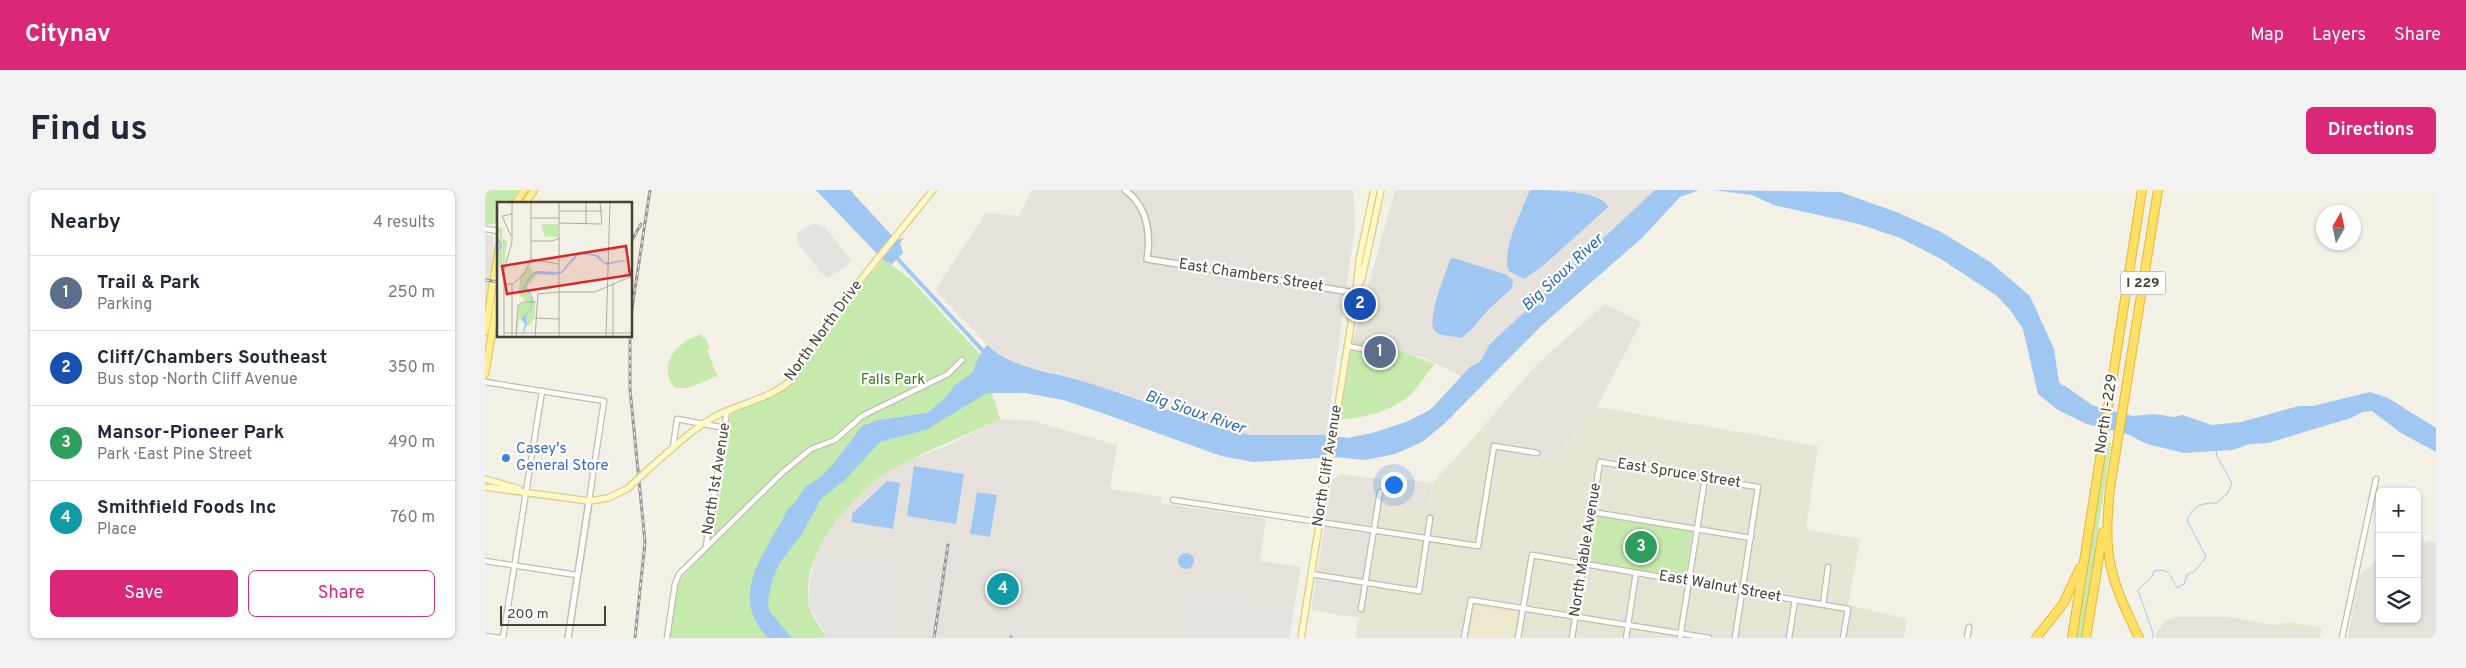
<!DOCTYPE html>
<meta charset="utf-8">
<style>
:root{--surface:#fff;--page:#f2f2f3;--text:#1f2937;--muted:#747a83;--line:#e0e1e3;--accent:#db2777}
body{margin:0;font-family:Overpass,sans-serif;background:var(--page);color:var(--text)}
.controls{position:absolute;right:15px;bottom:15px;display:grid;overflow:hidden;border-radius:8px;box-shadow:0 1px 4px #0004}
.controls button{width:45px;height:45px;display:grid;place-items:center;padding:0;border:0;border-bottom:1px solid var(--line);background:var(--surface);color:var(--text);font:25px sans-serif}
.compass{position:absolute;left:1831px;top:15px;width:45px;height:45px;border-radius:50%;background:var(--surface);box-shadow:0 1px 4px #0004;rotate:9deg}
.scale{position:absolute;left:15px;bottom:12px;width:106px;box-sizing:border-box;padding-left:5px;border:2px solid #464235;border-top:0;font-size:14px;line-height:18px;white-space:nowrap;color:#464235;-webkit-text-stroke:4px #fff;paint-order:stroke}
.you{position:absolute;left:908px;top:294px;width:18px;height:18px;margin:-12px;border:4px solid #fff;border-radius:50%;background:#1a73e8;box-shadow:0 0 0 8px #1a73e833}
.badge{display:grid;place-items:center;width:32px;height:32px;border-radius:50%;background:var(--accent);color:#fff;font-size:16px;font-weight:700}
.pin{position:absolute;translate:-50% -50%;border:2px solid #fff;box-shadow:0 1px 5px #0006}
.list{margin:0;padding:0;list-style:none}
h2{display:flex;justify-content:space-between;align-items:center;height:65px;margin:0;padding:0 20px;font-size:21px}
h2 small{font-size:16px;font-weight:400;color:var(--muted)}
.list li{display:grid;grid-template-columns:32px 1fr auto;gap:15px;align-items:center;box-sizing:border-box;height:75px;padding:0 20px;border-top:1px solid var(--line)}
.list b{display:block;font-size:19px;white-space:nowrap}
.list p{margin:0;font-size:16px;white-space:nowrap;color:var(--muted)}
.list em{font-size:16px;font-style:normal;color:var(--muted)}
.actions{display:flex;gap:10px;padding:15px 20px}
.actions a{flex:1;padding:11px 0;border:1px solid var(--accent);border-radius:8px;text-align:center;font-size:18px;color:var(--accent)}
.actions .main{background:var(--accent);color:#fff}
.icon{flex:none;width:28px;height:28px;fill:none;stroke:currentColor;stroke-width:2;stroke-linecap:round;stroke-linejoin:round}
.map{position:relative;flex:none;width:1951px;height:448px;overflow:hidden;border-radius:8px}
header{display:flex;align-items:center;gap:30px;box-sizing:border-box;height:70px;padding:0 25px;background:var(--accent);color:#fff}
header strong{font-size:24px}
nav{display:flex;gap:28px;margin-inline-start:auto;font-size:18px}
.intro{display:flex;align-items:center;justify-content:space-between;box-sizing:border-box;height:120px;padding:0 30px}
h1{margin:0;font-size:35px}
.button{padding:12px 22px;border-radius:8px;background:var(--accent);color:#fff;font-size:18px;font-weight:700}
main{display:flex;gap:30px;padding:0 30px}
aside{flex:1;background:var(--surface);border-radius:8px;box-shadow:0 1px 4px #0004}
.map>svg:first-child{display:block}
</style>
<header>
<strong>Citynav</strong>
<nav><a>Map</a><a>Layers</a><a>Share</a></nav>
</header>
<div class="intro"><h1>Find us</h1><a class="button">Directions</a></div>
<main>
<aside>
<h2>Nearby<small>4 results</small></h2>
<ul class="list">
<li><span class="badge" style="background:#5c6f8a">1</span><div><b>Trail &amp; Park</b><p>Parking</p></div><em>250 m</em></li>
<li><span class="badge" style="background:#1a4fb4">2</span><div><b>Cliff/Chambers Southeast</b><p>Bus stop · North Cliff Avenue</p></div><em>350 m</em></li>
<li><span class="badge" style="background:#2e9e5b">3</span><div><b>Mansor-Pioneer Park</b><p>Park · East Pine Street</p></div><em>490 m</em></li>
<li><span class="badge" style="background:#0f9aa8">4</span><div><b>Smithfield Foods Inc</b><p>Place</p></div><em>760 m</em></li>
</ul>
<div class="actions"><a class="main">Save</a><a>Share</a></div>
</aside>
<div class="map">
<svg width="1951" height="448" viewBox="0 0 1951 448">
<rect width="100%" height="100%" fill="#f3f1e6"/>
<g fill="#e8e4d4">
<polygon points="1112,217 1333,256 1321,339 1375,349 1363,415 1422,429 1419,448 870,448 891,309 943,317 948,293 996,239 1066,272"/>
<polygon points="1804,432 1837,438 1835,448 1788,448 1790,435"/>
</g>
<g fill="#e6e2db">
<polygon points="547,0 868,0 870,37 841,245 766,245 745,241 643,205 559,180 543,178 513,166 450,100 501,23 534,26"/>
<polygon points="910,0 1180,0 979,188 940,168 868,150"/>
<polygon points="0,44 8,47 10,56 0,125"/>
<polygon points="1120,114 1156,132 1112,217 1066,272 996,239 1053,173"/>
<polygon points="515,229 548,231 632,255 625,299 677,307 676,313 781,329 775,371 816,377 804,448 342,448 323,413 325,391 330,365 340,346 359,321 392,288 420,272 466,254"/>
<polygon points="856,284 891,289 903,287 948,293 943,317 891,309 873,428 826,420 847,289"/>
<polygon points="1932,351 1951,352 1951,448 1863,448 1874,386 1895,366 1895,429 1932,429"/>
<polygon points="1689,427 1744,427 1790,435 1788,448 1671,448 1670,444 1680,431"/>
</g>
<polygon fill="#ede9cf" points="990,416 1032,422 1028,448 984,448"/>
<g fill="#c6e9ad">
<polygon points="0,0 33,0 25,14 14,14 14,33 0,35"/>
<path d="M398,70L402,71L425,89L495,164L515,229C476,248 431,264 395,287C387,292 381,299 375,305C346,333 320,368 323,411C324,423 336,439 342,448H184L194,390L224,359L246,223L305,197L372,100Z"/>
<path d="M216,144L217,148L220,147L225,158L222,160L232,186L203,198H190C171,175 193,151 216,144Z"/>
<path d="M868,150L913,160L950,174C941,184 933,198 923,207C904,222 877,228 854,230Z"/>
<polygon points="1623,253 1626,253 1597,448 1590,448 1620,256"/>
<polygon points="1112,326 1207,341 1200,388 1104,372"/>
</g>
<g fill="#e4e2de">
<polygon points="329,33 336,37 339,36 367,71 344,88 337,84 312,52 312,43"/>
<polygon points="333,362 408,374 396,448 344,448 341,444 325,412 326,388"/>
<polygon points="705,404 809,421 804,448 702,448 703,441 700,440"/>
</g>
<g fill="#a0c6f2">
<polygon points="331,0 365,0 411,50 419,48 415,53 418,63 407,74 398,70"/>
<path d="M1045,0C1064,0 1116,0 1123,17L1059,75L1039,89L1024,81C1015,62 1038,19 1045,0Z"/>
<path d="M1170,0H1214L1195,7L1157,48L1056,136L958,235L937,252L910,264L880,270L851,267L768,272L736,266L617,223L578,210L540,203H502L441,240L395,252L360,290L336,309L317,344L294,374L287,391L283,410L284,421L307,448H283C241,404 282,362 303,319L309,314L320,297L336,287L349,273L377,236L393,230L442,223L460,208L470,195L487,183L495,164L502,155C528,180 567,181 600,192C649,207 697,225 745,241L766,245H837L863,248L887,243L921,232L945,220L985,177L995,172L1005,154Z"/>
<polygon points="1228,0 1355,2 1414,23 1456,42 1505,72 1545,106 1569,159 1574,192 1590,209 1613,217 1648,226 1669,224 1689,227 1698,225 1727,235 1756,232 1814,216 1828,216 1885,202 1903,208 1951,238 1951,262 1916,243 1887,221 1878,222 1866,228 1783,253 1765,254 1747,260 1699,263 1662,254 1642,244 1602,234 1573,220 1553,204 1538,139 1526,121 1512,106 1456,69 1415,48 1374,34 1289,15 1267,5"/>
<path d="M968,68L1020,84L1028,90L1027,98L1002,121L986,140L976,148C967,145 958,148 950,141C940,132 961,83 965,70Z"/>
<polygon points="429,276 479,284 471,334 422,326"/>
<polygon points="402,291 415,293 408,339 366,332 368,323"/>
<polygon points="492,302 512,305 505,347 485,344"/>
<circle cx="701" cy="371" r="8"/>
</g>
<g fill="none" stroke-linecap="round" stroke-linejoin="round">
<path stroke="#a0c6f2" stroke-width="1" d="M1668,448V443L1653,400L1667,387L1669,381C1687,377 1684,388 1693,398L1699,394L1702,385L1710,381L1721,367L1702,330C1709,316 1715,313 1731,313L1742,304L1747,293L1732,266L1731,258"/>
<polyline stroke="#a0c6f2" stroke-width="4" points="410,66 500,163"/>
<polyline stroke="#a0c6f2" stroke-width="6" points="1579,199 1602,215"/>
<g stroke="#c2bdab" stroke-width="7">
<g id="minor">
<polyline points="0,39 14,41"/>
<polyline points="862,156 899,163"/>
<polyline points="0,192 119,211 104,311"/>
<polyline points="188,258 192,229 240,238"/>
<polyline points="688,310 993,356 1009,256 1052,263"/>
<polyline points="1107,322 1266,348"/>
<polyline points="221,356 242,221"/>
<polyline points="0,371 92,385"/>
<polyline points="826,384 934,401 945,328"/>
<polyline points="1338,415 1343,377"/>
<polyline points="876,419 895,302"/>
<polyline points="0,446 15,448"/>
<polyline points="18,448 57,201"/>
<polyline points="182,448 190,394 194,384 298,282 326,259 350,250 377,226 463,184 477,170"/>
<polyline points="979,448 986,410 1224,448"/>
<polyline points="1033,448 1047,365 1363,419 1358,448"/>
<polyline points="1087,448 1115,272 1273,297 1250,448"/>
<polyline points="1141,448 1151,383"/>
<polyline points="1195,448 1220,288"/>
<polyline points="1304,448 1310,410"/>
<polyline points="1482,448 1484,437"/>
<polyline points="1857,448 1891,289"/>
</g>
</g>
<g stroke="#c2bdab" stroke-width="8">
<g id="tertiary">
<path d="M640,0C663,17 666,43 662,69L871,103"/>
<polyline points="83,448 104,311"/>
</g>
</g>
<g stroke="#d5cc94" stroke-width="8">
<g id="secondary">
<polyline points="872,99 877,88 896,0"/>
<path d="M166,277C188,258 208,238 233,225C257,213 287,208 306,190L361,108L448,0"/>
<polyline points="0,289 34,299"/>
<polyline points="0,297 104,311 123,308 142,299"/>
<polyline points="816,448 871,103 874,71 889,0"/>
</g>
</g>
<g stroke="#e7d060" stroke-width="9">
<g id="primary">
<polyline points="30,14 39,0"/>
<polyline points="40,14 49,0"/>
<polyline points="0,142 14,58"/>
<polyline points="0,184 14,100"/>
</g>
</g>
<g stroke="#e2b831" stroke-width="10">
<g id="motorway">
<polyline points="1551,448 1578,414 1595,378"/>
<polyline points="1587,448 1657,0"/>
<polyline points="1601,448 1618,342"/>
<path d="M1654,448C1624,385 1618,368 1625,298L1673,0"/>
</g>
</g>
<use href="#minor" stroke="#fff" stroke-width="4.5"/>
<use href="#tertiary" stroke="#fff" stroke-width="5"/>
<use href="#secondary" stroke="#fff8c4" stroke-width="5.5"/>
<use href="#primary" stroke="#ffee93" stroke-width="6"/>
<use href="#motorway" stroke="#ffe065" stroke-width="8"/>
<g stroke="#969696" stroke-width="3">
<g id="rail">
<polyline points="146,52 156,34"/>
<polyline points="0,90 14,92"/>
<polyline points="146,125 165,0"/>
<polyline points="145,146 145,199 160,352 150,448"/>
<polyline points="449,448 463,355"/>
<polyline points="526,448 526,447"/>
</g>
</g>
<use href="#rail" stroke="#fff" stroke-width="1" stroke-dasharray="4" stroke-linecap="butt"/>
<g stroke="#d5cc94" stroke-width="8" stroke-linecap="butt">
<polyline id="secondary-bridge" points="142,299 166,277"/>
</g>
<use href="#secondary-bridge" stroke="#fff8c4" stroke-width="5.5"/>
</g>
<circle fill="#3f7fe0" stroke="#fff" stroke-width="2" cx="21" cy="268" r="5"/>
<g text-anchor="middle" dominant-baseline="central" stroke-width="4.5" stroke-linejoin="round" paint-order="stroke">
<rect fill="#fff" stroke="#7e7b72" stroke-width="1" x="1635.5" y="81.5" width="45" height="23" rx="4"/>
<g font-size="14" font-weight="bold" fill="#464235">
<text x="1658" y="93">I 229</text>
</g>
<g font-size="15" fill="#464235" stroke="#fff">
<text transform="translate(766 86) rotate(9)">East Chambers Street</text>
<text transform="translate(339 141) rotate(-54)">North North Drive</text>
<text transform="translate(1622 224) rotate(-81)">North I-229</text>
<text transform="translate(843 276) rotate(-81)">North Cliff Avenue</text>
<text transform="translate(1194 284) rotate(9)">East Spruce Street</text>
<text transform="translate(232 289) rotate(-81)">North 1st Avenue</text>
<text transform="translate(1101 360) rotate(-81)">North Mable Avenue</text>
<text transform="translate(1235 397) rotate(10)">East Walnut Street</text>
</g>
<g font-size="15" fill="#3b7a26" stroke="#fff">
<text x="408" y="190">Falls Park</text>
</g>
<g font-size="15" fill="#366cbe" stroke="#fff" text-anchor="start">
<text x="31" y="259">Casey's<tspan x="31" dy="17">General Store</tspan></text>
</g>
<g font-size="16" font-style="italic" fill="#2b69b6" stroke="#fff">
<text transform="translate(1078 83) rotate(-43)">Big Sioux River</text>
<text transform="translate(710 223) rotate(19)">Big Sioux River</text>
</g>
</g>
<g transform="translate(12 12)">
<rect width="135" height="135" fill="#f3f1e6"/>
<path d="M44,22H61V35H48ZM0,25L6,26L5,36L10,39L7,66H3L0,49L5,44ZM32,64L40,73L30,84L38,100V115L32,124L22,116L20,130L22,103L29,100L22,92L23,75Z" fill="#c6e9ad"/>
<path d="M84,50L101,53L108,61L126,58L135,61L127,59L109,63L98,54L82,52L65,71L57,73L39,72L33,76L28,87L34,91L36,97L34,108L29,113L30,123L25,135L28,122L24,117L34,106V93L26,86L32,75L39,69L64,70L80,51Z" fill="#a0c6f2"/>
<path fill="none" stroke="#a0c6f2" stroke-width="2.5" d="M0,35L4,44L0,49"/>
<path fill="none" stroke="#aeab9f" stroke-width="1" d="M62,9H106M34,16H62M62,21L105,22L103,0M89,22V0M14,34L5,14L15,12M34,39H55L63,36M34,57L61,62M116,81V135M7,82H16L26,73L34,58V0M15,82V135M61,90H98L135,74M38,116L62,117M7,131H62M62,131H135M7,135V68L15,40V0M19,135L21,103L26,100H39M38,135L41,92L61,90M62,135V0M109,135L113,0"/>
<path fill="#d62828" fill-opacity="0.15" stroke="#d62828" stroke-width="2.5" d="M129,44L133,73L10,92L5,64Z"/>
<rect width="135" height="135" fill="none" stroke="#464235" stroke-width="2.5"/>
</g>
</svg>
<div class="controls">
<button>+</button>
<button>−</button>
<button><svg class="icon" aria-label="layers" viewBox="0 0 24 24"><path d="M12 4l9 5-9 5-9-5zM3 14l9 5 9-5"/></svg></button>
</div>
<svg class="compass" viewBox="-18 -18 36 36"><path d="M0-13l5 13h-10z" fill="#e53935"/><path d="M0 13l5-13h-10z" fill="#747a83"/></svg>
<div class="scale">200 m</div>
<div class="you"></div>
<div class="pin badge" style="left:895px;top:162px;background:#5c6f8a">1</div>
<div class="pin badge" style="left:875px;top:114px;background:#1a4fb4">2</div>
<div class="pin badge" style="left:1156px;top:357px;background:#2e9e5b">3</div>
<div class="pin badge" style="left:518px;top:399px;background:#0f9aa8">4</div>
</div>
</main>
